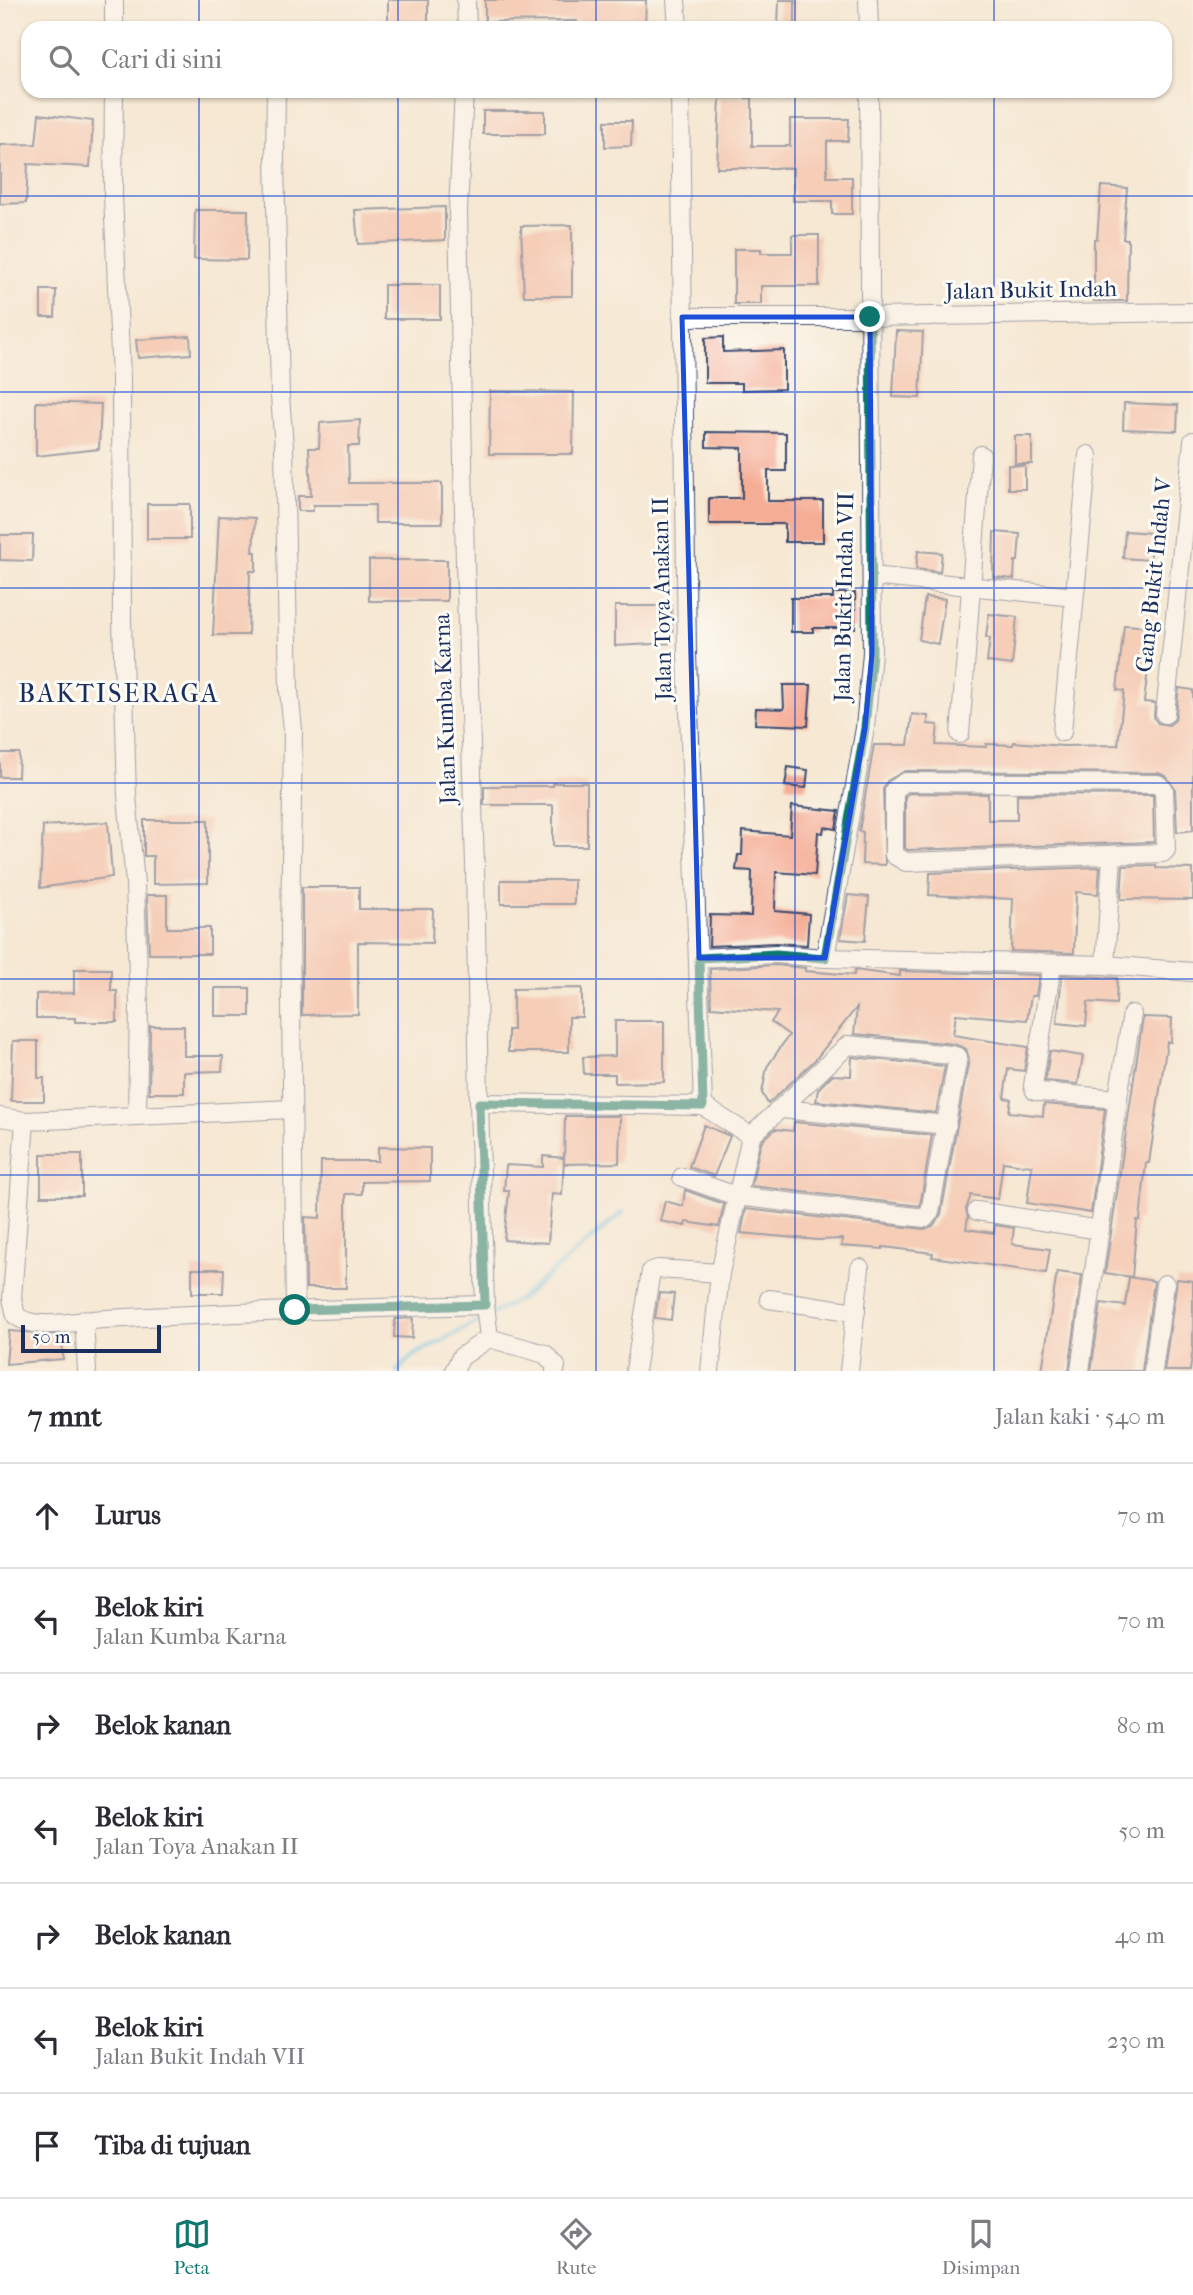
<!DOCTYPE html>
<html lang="id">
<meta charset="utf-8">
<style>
:root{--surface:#fff;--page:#f2f2f3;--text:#2b2b33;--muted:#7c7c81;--line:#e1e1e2;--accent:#0f766e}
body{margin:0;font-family:"IM FELL French Canon",serif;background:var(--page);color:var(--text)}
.scale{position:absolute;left:21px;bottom:18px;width:140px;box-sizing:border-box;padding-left:7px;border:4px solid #1b2f5e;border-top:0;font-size:19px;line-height:24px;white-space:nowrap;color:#1b2f5e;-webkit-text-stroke:5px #fdfcf7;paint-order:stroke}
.stop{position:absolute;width:21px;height:21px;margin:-16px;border:5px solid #0f766e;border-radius:50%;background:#fff}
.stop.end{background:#0f766e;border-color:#fff;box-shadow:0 2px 7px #0008}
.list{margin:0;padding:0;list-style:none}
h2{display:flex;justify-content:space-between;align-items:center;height:91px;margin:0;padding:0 28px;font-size:30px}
h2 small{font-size:23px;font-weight:400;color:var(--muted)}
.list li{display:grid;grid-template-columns:46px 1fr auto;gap:21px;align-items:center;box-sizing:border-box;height:105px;padding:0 28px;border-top:2px solid var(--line)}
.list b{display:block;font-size:26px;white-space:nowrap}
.list p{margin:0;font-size:23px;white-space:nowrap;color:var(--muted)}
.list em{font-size:23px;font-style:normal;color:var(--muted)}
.icon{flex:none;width:38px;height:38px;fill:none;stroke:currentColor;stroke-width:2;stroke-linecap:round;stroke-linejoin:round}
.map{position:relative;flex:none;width:1193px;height:1371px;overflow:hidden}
.search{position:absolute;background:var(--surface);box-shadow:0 2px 5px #0004;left:21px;right:21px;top:21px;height:77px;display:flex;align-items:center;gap:18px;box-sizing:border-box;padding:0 24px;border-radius:21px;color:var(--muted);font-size:26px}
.sheet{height:826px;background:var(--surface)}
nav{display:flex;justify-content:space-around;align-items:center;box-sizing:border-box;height:98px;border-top:2px solid var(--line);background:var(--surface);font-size:19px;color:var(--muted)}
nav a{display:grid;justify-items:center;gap:4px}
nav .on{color:var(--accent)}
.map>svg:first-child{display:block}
</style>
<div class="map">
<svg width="1193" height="1371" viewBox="0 0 1193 1371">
<rect width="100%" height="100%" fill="#fdfcf7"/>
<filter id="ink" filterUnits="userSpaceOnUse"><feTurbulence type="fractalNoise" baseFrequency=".0143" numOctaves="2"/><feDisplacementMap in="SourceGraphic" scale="14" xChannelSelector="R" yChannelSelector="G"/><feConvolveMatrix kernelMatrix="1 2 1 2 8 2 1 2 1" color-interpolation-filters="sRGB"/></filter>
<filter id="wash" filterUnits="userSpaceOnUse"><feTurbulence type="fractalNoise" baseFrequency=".00686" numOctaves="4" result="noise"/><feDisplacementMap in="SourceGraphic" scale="28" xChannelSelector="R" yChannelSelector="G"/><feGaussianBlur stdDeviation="1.57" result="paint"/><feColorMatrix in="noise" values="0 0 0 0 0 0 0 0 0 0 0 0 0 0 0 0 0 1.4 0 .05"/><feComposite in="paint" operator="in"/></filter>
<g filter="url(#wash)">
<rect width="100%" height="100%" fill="#f6e8d3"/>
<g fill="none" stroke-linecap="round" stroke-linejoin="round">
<polyline stroke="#69c1e6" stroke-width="5" points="397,1371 413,1356 520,1299 623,1212"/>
</g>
<g id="blocks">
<g fill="#f5ad96">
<rect x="388" y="0" width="40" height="28"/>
<polygon points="485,0 646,0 645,28 577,28 577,21 485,22"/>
<polygon points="779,0 795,0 795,28 778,28"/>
<polygon points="720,98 752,98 752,146 790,146 790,119 849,119 848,141 827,141 827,177 852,177 852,214 832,214 832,201 793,201 793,168 717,168"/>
<rect x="483" y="111" width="62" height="23"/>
<polygon points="39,114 93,121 90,167 28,164 26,203 0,204 0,145 36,144"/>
<polygon points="605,121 632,121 631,146 605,147"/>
<polygon points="1101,186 1127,188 1123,239 1128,239 1127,301 1094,301 1094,239 1097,239"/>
<polygon points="445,207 445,240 358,244 355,210"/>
<polygon points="195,210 248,210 247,260 194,259"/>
<polygon points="572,225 572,296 524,296 521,226"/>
<polygon points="792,235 819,235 819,286 761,286 761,304 734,304 734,249 761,249 761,253 792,253"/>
<rect x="384" y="285" width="56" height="34"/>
<polygon points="41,290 56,290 55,317 41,317"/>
<polygon points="896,331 923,332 920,398 893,397"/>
<polygon points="190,336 191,354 138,358 136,340"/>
<polygon points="723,337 723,352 784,350 784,389 742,390 742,383 705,383 705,338"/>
<polygon points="490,391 574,392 573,454 489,454"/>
<polygon points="36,402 101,404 99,449 36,456"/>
<polygon points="1124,403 1178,405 1177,431 1123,429"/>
<polygon points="360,420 359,446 348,446 349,483 442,483 442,523 375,523 375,505 313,505 313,511 298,511 298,496 311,496 309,448 319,448 320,423"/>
<polygon points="706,432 786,433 786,471 768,471 768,501 823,501 823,542 785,542 785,524 709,524 709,498 742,498 742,448 706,447"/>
<rect x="1015" y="436" width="17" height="28"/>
<polygon points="1008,465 1025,466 1025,489 1008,489"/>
<rect x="147" y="504" width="43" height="35"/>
<polygon points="219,516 255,518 253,552 256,552 256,571 250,571 248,635 213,635"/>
<polygon points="1125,531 1152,533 1150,560 1123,558"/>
<polygon points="994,532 1020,534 1018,561 1015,561 1014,579 993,577"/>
<polygon points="0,535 33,535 32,561 0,560"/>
<polygon points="918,551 942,553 940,572 916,569"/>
<rect x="369" y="560" width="78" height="41"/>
<polygon points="833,593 855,593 855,628 813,628 813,632 791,632 791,598 833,598"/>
<polygon points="925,597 945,599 938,644 919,640"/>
<polygon points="615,606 671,606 673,643 615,646"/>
<polygon points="989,614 1017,617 1012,665 987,662 990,638 986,637"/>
<polygon points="1124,625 1153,627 1144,702 1155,703 1154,718 1158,723 1169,725 1175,720 1179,688 1193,690 1193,830 1177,832 1175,789 1166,776 1158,773 905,771 887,781 883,789 885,865 862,864 863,832 859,831 874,745 908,745 912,714 928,716 928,724 938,725 936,745 986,747 986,744 1013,745 1014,742 1063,746 1118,745 1124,691 1117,690"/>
<polygon points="783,685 811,685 808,726 755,724 756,708 784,709"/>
<polygon points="0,753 19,753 18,777 0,777"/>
<polygon points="788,767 808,770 806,788 785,786"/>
<polygon points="553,783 587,783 587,846 553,846 553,805 484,805 484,786 553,786"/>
<polygon points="909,793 988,794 988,820 1017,820 1017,794 1153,795 1154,842 908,850 905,848 905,796"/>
<polygon points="792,806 839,811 836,829 824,827 823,833 818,832 815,875 776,872 775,911 809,914 807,945 775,943 709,946 710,915 751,916 752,871 736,870 738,855 742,855 743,831 790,835"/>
<polygon points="144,820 208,820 208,883 153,884 153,856 144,856"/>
<polygon points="108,822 112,877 40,888 43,826"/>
<polygon points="1156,865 1156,868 1193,869 1193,900 1121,899 1123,866"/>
<polygon points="1100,867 1098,894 1076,892 1074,953 1011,951 1013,899 929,895 930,873"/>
<rect x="501" y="880" width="73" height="24"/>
<polygon points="302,887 359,887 359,909 433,909 432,943 358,942 358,1014 302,1015"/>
<polygon points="147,895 167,895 167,928 210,928 210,954 149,954"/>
<polygon points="848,895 869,897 865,941 840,939"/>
<polygon points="776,965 805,968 805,971 854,975 855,970 900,976 900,971 1039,975 1036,996 1031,996 1027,1020 956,1014 953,1035 1028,1047 1024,1071 1008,1069 1004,1098 1011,1099 1009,1112 1043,1116 1044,1104 1105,1109 1091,1213 1027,1203 1032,1166 1003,1162 998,1199 971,1195 966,1209 968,1217 966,1229 994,1233 995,1225 1014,1228 1012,1244 1050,1249 1046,1273 932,1257 933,1253 883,1247 883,1249 841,1246 842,1239 818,1240 741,1233 746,1209 924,1229 933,1226 941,1214 969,1059 966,1049 954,1044 854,1034 857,1007 815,1060 768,1104 762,1093 767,1067 789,1035 771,1022 778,1012 711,1007 710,975 710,969"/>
<polygon points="74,969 111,969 111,991 117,991 117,1022 75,1022 75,1018 36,1018 36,994 74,993"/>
<polygon points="1062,975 1117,978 1116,1004 1088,1002 1086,1026 1057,1023"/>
<rect x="215" y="988" width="35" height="28"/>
<polygon points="582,988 582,1017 569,1017 569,1052 508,1052 508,1030 513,1030 513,989"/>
<polygon points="1143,1017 1172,1018 1171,1042 1167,1042 1149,1163 1146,1163 1140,1220 1137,1220 1132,1277 1105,1273"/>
<polygon points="615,1021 664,1021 664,1082 615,1083 615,1074 584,1074 583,1057 615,1056"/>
<polygon points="150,1026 184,1026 184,1056 223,1056 222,1071 184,1072 184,1093 149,1093"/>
<polygon points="13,1041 38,1041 38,1078 44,1078 44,1101 11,1101"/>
<polygon points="1050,1051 1083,1056 1078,1084 1045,1081"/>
<polygon points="852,1057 945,1066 936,1113 816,1101 818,1089 832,1075 851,1076"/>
<polygon points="565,1116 620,1116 619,1163 564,1164"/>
<polygon points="794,1122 932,1135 920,1206 751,1186 761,1142 775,1129 793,1131"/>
<polygon points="704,1125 730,1136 714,1176 689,1167"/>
<polygon points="378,1147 430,1148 430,1181 362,1182 362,1194 346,1194 346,1288 306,1288 305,1217 320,1218 321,1161 378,1161"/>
<rect x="41" y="1154" width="41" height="42"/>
<polygon points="543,1156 564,1158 562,1195 552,1194 548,1243 504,1240 509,1191 504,1191 506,1165 543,1167"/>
<polygon points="685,1190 724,1204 719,1227 686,1222 685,1226 660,1221 665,1201 683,1206"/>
<polygon points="192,1269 224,1269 223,1293 192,1293"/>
<polygon points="1057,1272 1082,1275 1069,1371 1042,1371"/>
<polygon points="1129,1277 1154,1281 1142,1371 1091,1371 1101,1303 1125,1306"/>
<polygon points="1177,1279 1193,1281 1193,1348 1190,1371 1164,1371"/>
<polygon points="659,1293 674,1294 671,1320 655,1318"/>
<polygon points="413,1318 412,1338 394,1337 395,1319"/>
<polygon points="9,1331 62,1335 63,1359 6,1364"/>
</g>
</g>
</g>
<g filter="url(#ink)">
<use href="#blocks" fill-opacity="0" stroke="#3c4b70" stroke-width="2"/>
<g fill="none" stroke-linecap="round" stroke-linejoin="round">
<g stroke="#3c4b70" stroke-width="20">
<g id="minor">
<polyline points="466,0 467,28"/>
<polyline points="676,0 678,28"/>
<polyline points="868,0 869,28"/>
<polyline points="114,28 114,0"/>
<polyline points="114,91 113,195 121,378 122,620 127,796 135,883 139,1007 137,1115"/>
<polyline points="276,91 275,157 280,396 284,447 289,691 293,730 290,931 295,1310"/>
<polyline points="464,91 458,211 465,563 475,865 479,1103 485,1305 489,1338"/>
<polyline points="680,91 687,656 703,1106"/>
<polyline points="682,317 870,317 1193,312"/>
<polyline points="872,576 1074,597"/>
<polyline points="1165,714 1193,441"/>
<polyline points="1062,732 1088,455"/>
<polyline points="960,734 981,455"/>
<polygon points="905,782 1158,784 1164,790 1166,850 1163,853 906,862 894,855 894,790"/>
<polyline points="699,958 776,954 825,958 1105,965 1193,972"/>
<polyline points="825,958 865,728 872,653 869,91"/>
<polyline points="1052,965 1033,1086 1035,1091 1040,1092 1118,1099"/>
<polyline points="1105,965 1112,856"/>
<polyline points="479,1103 703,1106"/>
<polyline points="703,1106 751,1136"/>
<polyline points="782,1109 947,1125"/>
<polyline points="0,1117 25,1121 292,1109"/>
<path d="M25,1121L12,1298L16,1316C38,1332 78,1320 105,1319C232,1313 358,1308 485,1305"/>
<polyline points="682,1177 736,1196 925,1218 930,1212 958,1057 951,1055 848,1045 751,1136 720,1273 710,1371"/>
<polyline points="977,1211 1100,1230"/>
<polyline points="769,1299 856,1312"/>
<polyline points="84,1320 87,1371"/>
<polyline points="489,1338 545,1354 556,1366 555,1371"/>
<polyline points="454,1371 461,1357 489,1338"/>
<polyline points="635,1371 651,1271 658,1269 720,1273"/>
<polyline points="849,1371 860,1268"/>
<polyline points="1080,1371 1119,1091 1132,1014"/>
<polyline points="1153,1371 1165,1284"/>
</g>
</g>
<use href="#minor" stroke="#fff" stroke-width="18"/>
</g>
</g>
<g fill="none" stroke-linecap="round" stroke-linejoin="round" filter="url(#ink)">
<polyline stroke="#0f766e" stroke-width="9" points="295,1310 485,1305 479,1103 703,1106 699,958 776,954 825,958 865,728 872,653 870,317"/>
</g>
<path d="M0 0H1193V1371H0ZM682,317H870L872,653L865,728L825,958H699Z" fill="#f6e8d3" fill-opacity=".55" fill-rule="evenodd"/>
<path fill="none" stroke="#1d4ed8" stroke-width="5" stroke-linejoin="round" d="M682,317H870L872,653L865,728L825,958H699Z"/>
<path fill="none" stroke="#1d4ed8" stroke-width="2" stroke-opacity="0.55" d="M199,0V28M398,0V28M596,0V28M795,0V28M994,0V28M199,91V1371M398,91V1371M596,91V1371M795,91V1371M994,91V1371M0,196H1193M0,392H1193M0,588H1193M0,783H1193M0,979H1193M0,1175H1193"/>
<g text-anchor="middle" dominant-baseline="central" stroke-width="6" stroke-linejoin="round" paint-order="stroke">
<g font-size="23" fill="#1b2f5e" stroke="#fdfcf7">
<text transform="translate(1031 290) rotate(-1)">Jalan Bukit Indah</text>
<text transform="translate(1154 575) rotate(-84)">Gang Bukit Indah V</text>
<text transform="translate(844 597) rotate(-89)">Jalan Bukit Indah VII</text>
<text transform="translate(662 599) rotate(-91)">Jalan Toya Anakan II</text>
<text transform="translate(445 709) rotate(-92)">Jalan Kumba Karna</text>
</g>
<g font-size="26" letter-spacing="2" fill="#1b2f5e" stroke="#fdfcf7">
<text x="119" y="693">BAKTISERAGA</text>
</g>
</g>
</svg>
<div class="scale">50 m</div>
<div class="stop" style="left:295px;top:1310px"></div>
<div class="stop end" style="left:870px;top:317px"></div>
<div class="search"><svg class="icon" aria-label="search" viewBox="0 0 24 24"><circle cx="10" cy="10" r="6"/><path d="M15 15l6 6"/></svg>Cari di sini</div>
</div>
<section class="sheet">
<h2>7 mnt<small>Jalan kaki · 540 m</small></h2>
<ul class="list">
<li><svg class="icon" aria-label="ahead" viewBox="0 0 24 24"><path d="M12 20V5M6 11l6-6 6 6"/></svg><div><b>Lurus</b></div><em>70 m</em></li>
<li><svg class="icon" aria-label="left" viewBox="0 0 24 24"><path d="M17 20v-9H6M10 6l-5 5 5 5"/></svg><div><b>Belok kiri</b><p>Jalan Kumba Karna</p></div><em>70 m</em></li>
<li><svg class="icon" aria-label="right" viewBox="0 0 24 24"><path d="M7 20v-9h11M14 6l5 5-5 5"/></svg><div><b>Belok kanan</b></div><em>80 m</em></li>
<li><svg class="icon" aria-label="left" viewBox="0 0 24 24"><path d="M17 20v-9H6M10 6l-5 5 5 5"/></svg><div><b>Belok kiri</b><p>Jalan Toya Anakan II</p></div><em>50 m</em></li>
<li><svg class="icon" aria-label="right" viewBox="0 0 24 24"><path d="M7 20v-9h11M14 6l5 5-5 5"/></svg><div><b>Belok kanan</b></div><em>40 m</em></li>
<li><svg class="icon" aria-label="left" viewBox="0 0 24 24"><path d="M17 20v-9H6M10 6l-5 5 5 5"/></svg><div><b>Belok kiri</b><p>Jalan Bukit Indah VII</p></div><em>230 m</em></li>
<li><svg class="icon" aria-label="arrive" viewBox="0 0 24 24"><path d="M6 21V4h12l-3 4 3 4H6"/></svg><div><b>Tiba di tujuan</b></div></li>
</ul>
</section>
<nav>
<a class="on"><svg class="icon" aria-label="map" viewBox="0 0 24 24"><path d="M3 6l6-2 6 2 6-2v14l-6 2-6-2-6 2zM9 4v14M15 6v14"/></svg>Peta</a>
<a><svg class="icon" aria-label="directions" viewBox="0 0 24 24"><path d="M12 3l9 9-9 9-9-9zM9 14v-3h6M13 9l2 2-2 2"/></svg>Rute</a>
<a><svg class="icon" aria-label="saved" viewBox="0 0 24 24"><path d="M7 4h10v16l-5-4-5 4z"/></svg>Disimpan</a>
</nav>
